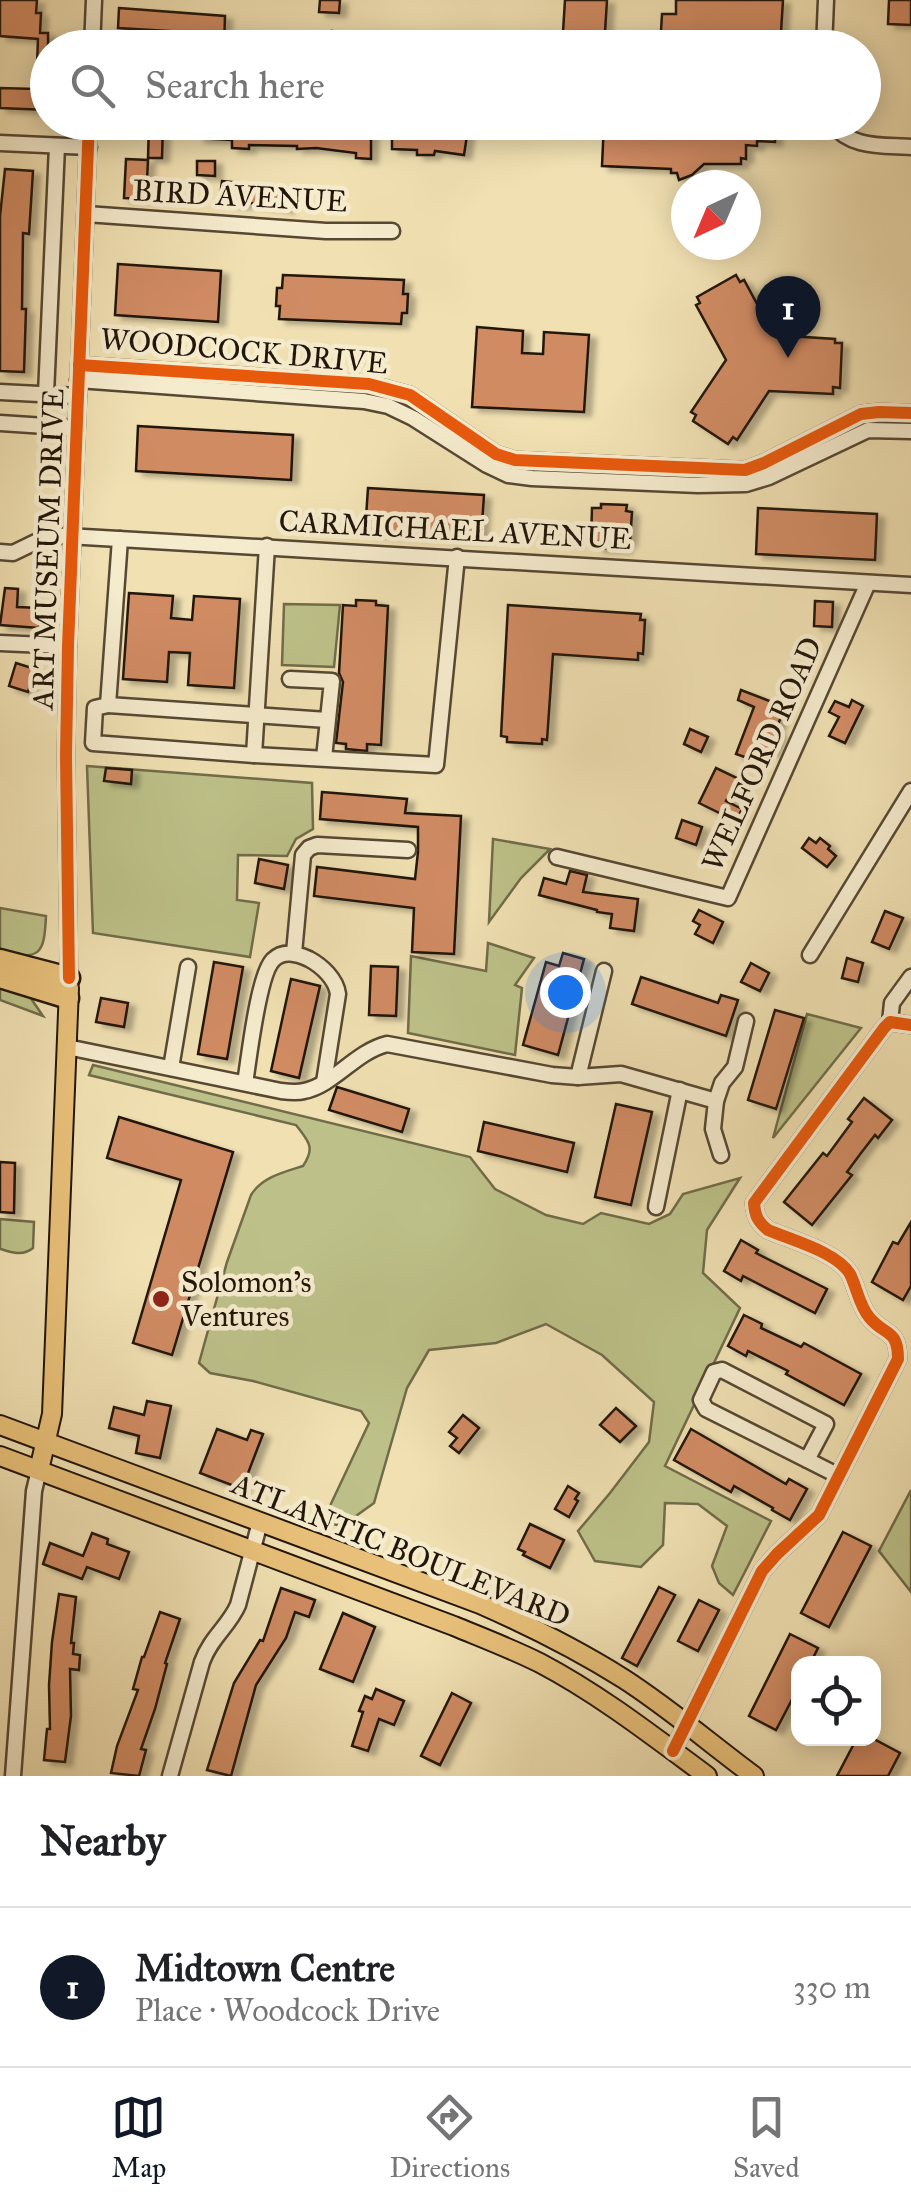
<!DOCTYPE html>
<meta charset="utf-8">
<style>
:root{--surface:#fff;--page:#f6f6f6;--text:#202124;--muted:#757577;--line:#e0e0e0;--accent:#111827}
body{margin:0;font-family:"IM FELL Great Primer",serif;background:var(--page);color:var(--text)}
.controls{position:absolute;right:30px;bottom:30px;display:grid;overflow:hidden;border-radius:20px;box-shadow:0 5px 25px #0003}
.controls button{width:90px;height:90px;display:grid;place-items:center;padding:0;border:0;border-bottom:2px solid var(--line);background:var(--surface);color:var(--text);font:50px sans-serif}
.compass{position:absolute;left:671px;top:170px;width:90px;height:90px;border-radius:50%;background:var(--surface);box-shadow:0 5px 25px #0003;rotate:224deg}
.you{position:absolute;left:565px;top:992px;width:35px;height:35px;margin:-25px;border:8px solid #fff;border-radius:50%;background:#1a73e8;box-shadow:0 0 0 15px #1a73e833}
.badge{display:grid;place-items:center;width:65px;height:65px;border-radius:50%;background:var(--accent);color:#fff;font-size:32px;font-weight:700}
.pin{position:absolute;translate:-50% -82px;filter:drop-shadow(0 2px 5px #0008)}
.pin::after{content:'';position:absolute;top:52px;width:35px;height:30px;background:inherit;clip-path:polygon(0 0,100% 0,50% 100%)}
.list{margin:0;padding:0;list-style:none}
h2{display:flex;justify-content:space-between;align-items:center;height:130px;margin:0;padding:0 40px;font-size:42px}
h2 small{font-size:32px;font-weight:400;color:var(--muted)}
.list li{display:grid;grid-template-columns:65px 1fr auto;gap:30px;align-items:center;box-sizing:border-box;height:160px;padding:0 40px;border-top:2px solid var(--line)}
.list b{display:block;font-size:38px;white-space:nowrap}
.list p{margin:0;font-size:32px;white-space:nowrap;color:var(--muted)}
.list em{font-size:32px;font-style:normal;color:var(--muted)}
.icon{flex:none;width:55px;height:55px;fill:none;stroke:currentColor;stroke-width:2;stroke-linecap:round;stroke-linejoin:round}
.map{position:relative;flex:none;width:911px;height:1776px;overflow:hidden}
.search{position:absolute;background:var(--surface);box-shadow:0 5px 25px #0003;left:30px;right:30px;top:30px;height:110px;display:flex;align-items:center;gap:25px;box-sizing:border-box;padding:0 35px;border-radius:55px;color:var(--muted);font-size:38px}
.sheet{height:290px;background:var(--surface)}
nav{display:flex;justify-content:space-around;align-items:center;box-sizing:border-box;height:140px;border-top:2px solid var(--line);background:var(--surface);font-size:28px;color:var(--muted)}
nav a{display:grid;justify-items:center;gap:5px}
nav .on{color:var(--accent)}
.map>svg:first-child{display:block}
</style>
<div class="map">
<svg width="911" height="1776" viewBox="0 0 911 1776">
<defs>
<filter id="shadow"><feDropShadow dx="7" dy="4" stdDeviation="2.5" flood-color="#0004"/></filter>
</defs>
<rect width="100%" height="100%" fill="#f0e0b2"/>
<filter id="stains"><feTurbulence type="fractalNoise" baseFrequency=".002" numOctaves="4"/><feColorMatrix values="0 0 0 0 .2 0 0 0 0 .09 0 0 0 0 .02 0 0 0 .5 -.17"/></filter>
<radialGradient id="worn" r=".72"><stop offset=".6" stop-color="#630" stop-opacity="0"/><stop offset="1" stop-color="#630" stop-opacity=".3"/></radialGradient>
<g fill="#bdc189" stroke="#706c49" stroke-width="2.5">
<polygon points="284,604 340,605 334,667 282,665"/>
<polygon points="87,766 312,783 313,829 296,839 287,856 238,855 237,900 259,903 250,957 93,933"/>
<polygon points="493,839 550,849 521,878 489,922"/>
<path d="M0,908L46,916C44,957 40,958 0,954Z"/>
<polygon points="488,943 534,958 515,985 522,988 515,1055 408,1033 411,956 486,971"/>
<polygon points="0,985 31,994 32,1000 43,1016 0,1000"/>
<polygon points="807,1014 861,1028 773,1138"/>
<path d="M93,1065L470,1157L495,1189L546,1215L583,1224L601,1213L649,1224L670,1214L683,1194L740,1178L707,1230L703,1273L740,1308L665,1466L771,1521L733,1595L719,1583L712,1566L727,1526L698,1504L665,1503L663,1545L641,1567L595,1561L578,1531L610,1493L649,1442L654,1402L602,1355L546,1324L496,1343L429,1350L407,1388L374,1503L342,1526L332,1524L328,1510L369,1423L361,1411L253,1381L210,1373L199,1363L227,1262L251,1195C262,1177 284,1172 303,1166C316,1147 308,1141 296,1125L89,1075Z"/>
<path d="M0,1219L34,1222L33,1248C22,1257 12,1252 0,1249Z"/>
<polygon points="911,1490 911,1592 879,1551"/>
</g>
<g fill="#d08b64" stroke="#221609" stroke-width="2.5" filter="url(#shadow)">
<polygon points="0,0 37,0 36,13 41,13 40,33 48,33 48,110 0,108 0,88 36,89 38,39 0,36"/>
<polygon points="320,0 340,0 339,13 319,12"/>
<polygon points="565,0 607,0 604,48 562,48"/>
<polygon points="676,0 783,0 780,48 660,48 662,14 676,14"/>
<polygon points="889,0 911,0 911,25 888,24"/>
<polygon points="119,8 225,16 224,48 201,48 201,33 118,28"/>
<polygon points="332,31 347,34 397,35 397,32 436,32 475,37 474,48 330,48"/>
<polygon points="274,33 289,36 287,48 271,48"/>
<polygon points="199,122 371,122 371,159 356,158 356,153 316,148 297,149 297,146 249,145 249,149 232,148 232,140 198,138"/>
<polygon points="392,122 469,122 464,155 435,151 434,155 417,155 417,150 392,149"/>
<polygon points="604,122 776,122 775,142 757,141 757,146 746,145 746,159 741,158 741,164 704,164 692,175 679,180 677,173 671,173 671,169 602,166"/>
<polygon points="149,124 163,124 162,158 148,158"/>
<polygon points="126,159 148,160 146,199 124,198"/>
<polygon points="197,161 215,161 215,176 197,175"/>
<polygon points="5,169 33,171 29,234 23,233 22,309 26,309 24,372 0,371 0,216"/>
<polygon points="222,181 290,188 287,209 245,202 244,205 228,203 229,198 220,197"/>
<polygon points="118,264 221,271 218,322 115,315"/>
<polygon points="283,275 404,280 403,294 408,294 407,313 402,313 401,324 279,319 280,306 276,306 277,288 282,288"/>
<polygon points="736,275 740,282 744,280 774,335 835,339 835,343 842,343 840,388 833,387 833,394 769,391 737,440 733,437 728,444 693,421 696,415 691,412 726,360 696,305 700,303 697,297"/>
<polygon points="477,327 523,331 522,353 543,354 544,332 589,335 584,412 472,407"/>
<polygon points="138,426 293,435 291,480 136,471"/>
<polygon points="368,488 484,495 481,539 365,532"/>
<polygon points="601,504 627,505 626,511 632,512 630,542 625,542 625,549 597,548 597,541 591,540 592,508 601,508"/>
<polygon points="758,508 877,514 875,560 756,554"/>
<polygon points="5,588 18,589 17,607 41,608 39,628 0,625"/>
<polygon points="129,593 173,596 171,618 192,620 194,596 240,599 234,688 188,685 190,653 169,652 167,682 123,679"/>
<polygon points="356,600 376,601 376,605 388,606 381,745 367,744 367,751 346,749 346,744 336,743 343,682 339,673 343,605 356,606"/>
<polygon points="815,601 833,602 832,627 814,626"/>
<polygon points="508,605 641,614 640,620 645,620 643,654 638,653 638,660 553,654 547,740 542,739 542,744 507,742 507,737 501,736"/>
<polygon points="16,663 35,669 28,692 9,686"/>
<polygon points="741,690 785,707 775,732 780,734 772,753 758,747 753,760 736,754 754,707 738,700"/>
<polygon points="852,700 863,706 845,743 829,736 839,717 829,712 835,701 849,707"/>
<polygon points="690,729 708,737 701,752 684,744"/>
<polygon points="106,768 132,770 131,784 104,781"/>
<polygon points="716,768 737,778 726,801 742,809 736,821 699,803"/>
<polygon points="322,792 407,799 405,813 461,816 454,954 412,952 414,908 314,896 317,867 415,879 418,852 418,827 320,819"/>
<polygon points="682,820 702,827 696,845 676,838"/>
<polygon points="809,838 816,843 820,838 830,846 828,849 836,856 827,867 802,848"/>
<polygon points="259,859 288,865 284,889 255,883"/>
<polygon points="570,871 587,875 583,892 638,899 634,931 610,928 612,914 597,912 597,910 539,895 544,878 566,884"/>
<polygon points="699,910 723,922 713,943 695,934 700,925 693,921"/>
<polygon points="885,911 903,918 889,949 872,942"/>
<polygon points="563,953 584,959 558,1055 523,1045 546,962 559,966"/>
<polygon points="847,958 863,963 858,982 842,978"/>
<polygon points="214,962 243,967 227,1059 198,1054"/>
<polygon points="751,963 769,973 760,991 741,982"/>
<polygon points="371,966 398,967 396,1016 369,1015"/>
<polygon points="641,977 718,1003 721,995 738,1000 726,1036 632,1004"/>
<polygon points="291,979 320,986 299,1078 271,1071"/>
<polygon points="101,998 128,1003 124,1027 96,1022"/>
<polygon points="775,1010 804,1018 776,1109 748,1100"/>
<polygon points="337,1087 409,1109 402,1132 329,1110"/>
<polygon points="864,1098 892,1120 878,1138 875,1135 861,1153 847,1172 852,1175 812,1225 784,1202 823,1153 827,1156 852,1122 848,1119"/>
<polygon points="616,1104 652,1112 631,1205 595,1197"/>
<polygon points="119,1117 233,1152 172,1355 133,1343 181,1180 107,1158"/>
<polygon points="484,1122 574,1143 567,1172 478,1151"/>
<polygon points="0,1162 15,1163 14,1213 0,1212"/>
<polygon points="911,1222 911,1286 903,1300 872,1282 893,1242 898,1244"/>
<polygon points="741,1240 758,1250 756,1253 827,1289 815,1313 743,1276 741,1281 724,1271"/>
<polygon points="744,1315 762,1324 761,1328 801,1347 804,1343 861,1374 844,1405 786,1374 788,1371 748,1351 746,1356 728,1346"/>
<polygon points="147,1401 171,1406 160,1458 136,1453 139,1436 109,1428 114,1407 144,1415"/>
<polygon points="616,1408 636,1426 620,1442 600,1425"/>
<polygon points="463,1415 479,1428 459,1453 450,1446 457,1438 449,1432"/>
<polygon points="217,1429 247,1440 251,1430 263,1434 242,1489 200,1473"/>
<polygon points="691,1429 786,1484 789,1479 807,1489 790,1520 772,1510 773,1508 734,1486 731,1492 674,1460"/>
<polygon points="568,1486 579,1493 575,1499 578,1501 569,1517 555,1509"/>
<polygon points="530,1524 564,1540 550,1568 523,1555 525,1552 518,1549"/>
<polygon points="843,1532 871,1546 829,1627 801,1613"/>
<polygon points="92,1533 108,1539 107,1544 129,1552 119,1579 87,1567 82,1579 43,1564 50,1543 83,1556"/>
<polygon points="659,1587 675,1595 637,1666 622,1658"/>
<polygon points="281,1588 315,1600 309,1617 295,1612 286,1638 256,1685 231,1776 207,1770 234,1683 260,1640 263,1641"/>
<polygon points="59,1594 76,1597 71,1643 74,1643 73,1654 80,1655 79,1670 70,1669 71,1716 65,1762 44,1760 47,1729 50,1729 49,1685 52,1642"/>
<polygon points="699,1600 719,1610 698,1651 678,1641"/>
<polygon points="160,1612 180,1619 165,1663 167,1664 155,1709 141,1749 146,1750 139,1776 111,1773 117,1746 138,1690 133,1689 142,1657 144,1657"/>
<polygon points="343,1613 375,1627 353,1682 320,1669"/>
<polygon points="790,1634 818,1648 810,1664 798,1664 798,1688 776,1730 749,1716"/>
<polygon points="376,1689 404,1701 394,1725 379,1719 368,1751 352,1746 363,1712 359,1711 365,1696 372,1699"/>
<polygon points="452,1693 471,1703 440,1765 421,1756"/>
<polygon points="857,1738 872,1738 900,1753 888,1776 837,1776"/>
</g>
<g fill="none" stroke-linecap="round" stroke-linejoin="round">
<g stroke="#564833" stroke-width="19">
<g id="minor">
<polyline points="92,48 94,0"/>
<polyline points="824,48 826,0"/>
<path d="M830,122C852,149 880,145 911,147"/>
<polyline points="0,143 89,147"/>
<polyline points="86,214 326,231 392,231"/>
<polyline points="79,365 369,384 410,395 496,454 515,460 745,470 764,463 861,414 879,412 911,413"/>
<polyline points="78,380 364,401 388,406 413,418 487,465 508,475 532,478 698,485 746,484 769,477 868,430 911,431"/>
<polyline points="0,392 78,396"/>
<polyline points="46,394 57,146"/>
<polyline points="0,423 76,428"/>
<polyline points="120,539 108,705 327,720"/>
<polyline points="0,552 13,553 50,535 911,585"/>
<polyline points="0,643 68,646"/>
<polyline points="290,679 332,681 324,758"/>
<polyline points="108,705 95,708 93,743 254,755 436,765 457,557"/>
<polyline points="254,755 267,546"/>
<polyline points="557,857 728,898 868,583"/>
<polyline points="294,953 303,855 309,848 317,845 408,850"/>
<polyline points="810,955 911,791"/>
<polyline points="69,978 66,755 68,646 89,122"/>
<polyline points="890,1022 892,1003 911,977"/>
<path d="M67,1047L281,1091C289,1092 297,1093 304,1091C334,1085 355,1052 387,1044L552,1075L578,1077L621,1074L716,1101"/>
<polyline points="171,1068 188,967"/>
<polyline points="578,1077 604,971"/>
<path d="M245,1083C249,1059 258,975 273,960C283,950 296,953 309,959C322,966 336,979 338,994L324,1082"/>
<polyline points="721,1155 713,1129 716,1101 722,1083 735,1067 746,1021"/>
<polyline points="656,1207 680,1090"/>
<polyline points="807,1460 826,1424 722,1370 714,1372 701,1400 706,1409 839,1476"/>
<path d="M673,1751L762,1571L777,1554L819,1515L898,1359C898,1328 884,1336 869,1317C859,1305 857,1288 850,1274C837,1252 791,1240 768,1230C758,1222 755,1216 754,1203L884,1028L890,1022L911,1025"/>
<polyline points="13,1776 34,1491 39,1470"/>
<path d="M170,1776L202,1662C211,1637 229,1626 238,1605L260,1522"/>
</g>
</g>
<g stroke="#221609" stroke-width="22">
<g id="major">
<path d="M0,1425L480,1604C530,1626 578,1650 624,1679C669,1708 711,1744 754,1776"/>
<path d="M0,1456L454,1626C483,1638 512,1649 540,1663C599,1694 653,1736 707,1776"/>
<polyline points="39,1470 52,1414 69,988"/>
</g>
</g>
<g stroke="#221609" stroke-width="25">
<g id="highway">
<polyline points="0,960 69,978"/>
<polyline points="0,977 68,998"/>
</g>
</g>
<use href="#minor" stroke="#f5ebcd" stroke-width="14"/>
<use href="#major" stroke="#e8c079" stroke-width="18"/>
<use href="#highway" stroke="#e8c079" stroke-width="20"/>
<g stroke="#f5ebcd" stroke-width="19">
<g id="cycleway">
<polyline points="79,365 369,384 410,395 496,454 515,460 745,470 764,463 861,414 879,412 911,413"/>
<polyline points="69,978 66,755 68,646 89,122"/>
<path d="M673,1751L762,1571L777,1554L819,1515L898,1359C898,1328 884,1336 869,1317C859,1305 857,1288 850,1274C837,1252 791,1240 768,1230C758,1222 755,1216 754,1203L884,1028L890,1022L911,1025"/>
</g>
</g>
<use href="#cycleway" stroke="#e8590c" stroke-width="12"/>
</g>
<circle fill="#8f2418" stroke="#f5ebcd" stroke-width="4" cx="161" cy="1299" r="10"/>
<g text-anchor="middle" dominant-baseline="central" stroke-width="9" stroke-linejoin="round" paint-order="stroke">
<g font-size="30" fill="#221609" stroke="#f5ebcd">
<text transform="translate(240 196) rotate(3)">BIRD AVENUE</text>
<text transform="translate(244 351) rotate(5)">WOODCOCK DRIVE</text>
<text transform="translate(455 530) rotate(3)">CARMICHAEL AVENUE</text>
<text transform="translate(48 549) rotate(-88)">ART MUSEUM DRIVE</text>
<text transform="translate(762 754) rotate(-66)">WELFORD ROAD</text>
<text transform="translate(401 1550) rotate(22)">ATLANTIC BOULEVARD</text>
</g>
<g font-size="30" fill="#221609" stroke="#f5ebcd" text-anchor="start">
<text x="181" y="1282">Solomon's<tspan x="181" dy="34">Ventures</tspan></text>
</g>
</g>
<rect width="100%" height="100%" filter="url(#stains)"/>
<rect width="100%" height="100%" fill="url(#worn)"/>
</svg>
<div class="controls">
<button><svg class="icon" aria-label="locate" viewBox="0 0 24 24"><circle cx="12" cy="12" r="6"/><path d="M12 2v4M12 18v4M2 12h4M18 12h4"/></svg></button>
</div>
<svg class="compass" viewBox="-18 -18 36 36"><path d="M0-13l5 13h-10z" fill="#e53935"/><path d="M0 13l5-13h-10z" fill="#757577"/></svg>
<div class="you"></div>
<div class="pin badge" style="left:788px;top:358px">1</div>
<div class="search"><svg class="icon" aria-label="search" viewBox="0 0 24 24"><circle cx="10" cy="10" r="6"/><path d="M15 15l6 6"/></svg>Search here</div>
</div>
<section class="sheet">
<h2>Nearby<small></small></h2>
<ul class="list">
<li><span class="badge">1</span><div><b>Midtown Centre</b><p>Place · Woodcock Drive</p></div><em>330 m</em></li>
</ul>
</section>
<nav>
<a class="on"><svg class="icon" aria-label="map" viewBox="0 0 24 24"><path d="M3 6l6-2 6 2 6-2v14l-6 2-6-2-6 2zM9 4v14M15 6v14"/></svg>Map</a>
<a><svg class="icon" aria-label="directions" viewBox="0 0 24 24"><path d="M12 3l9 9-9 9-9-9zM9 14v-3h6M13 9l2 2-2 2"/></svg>Directions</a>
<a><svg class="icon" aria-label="saved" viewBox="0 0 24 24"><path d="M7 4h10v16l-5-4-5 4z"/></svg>Saved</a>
</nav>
